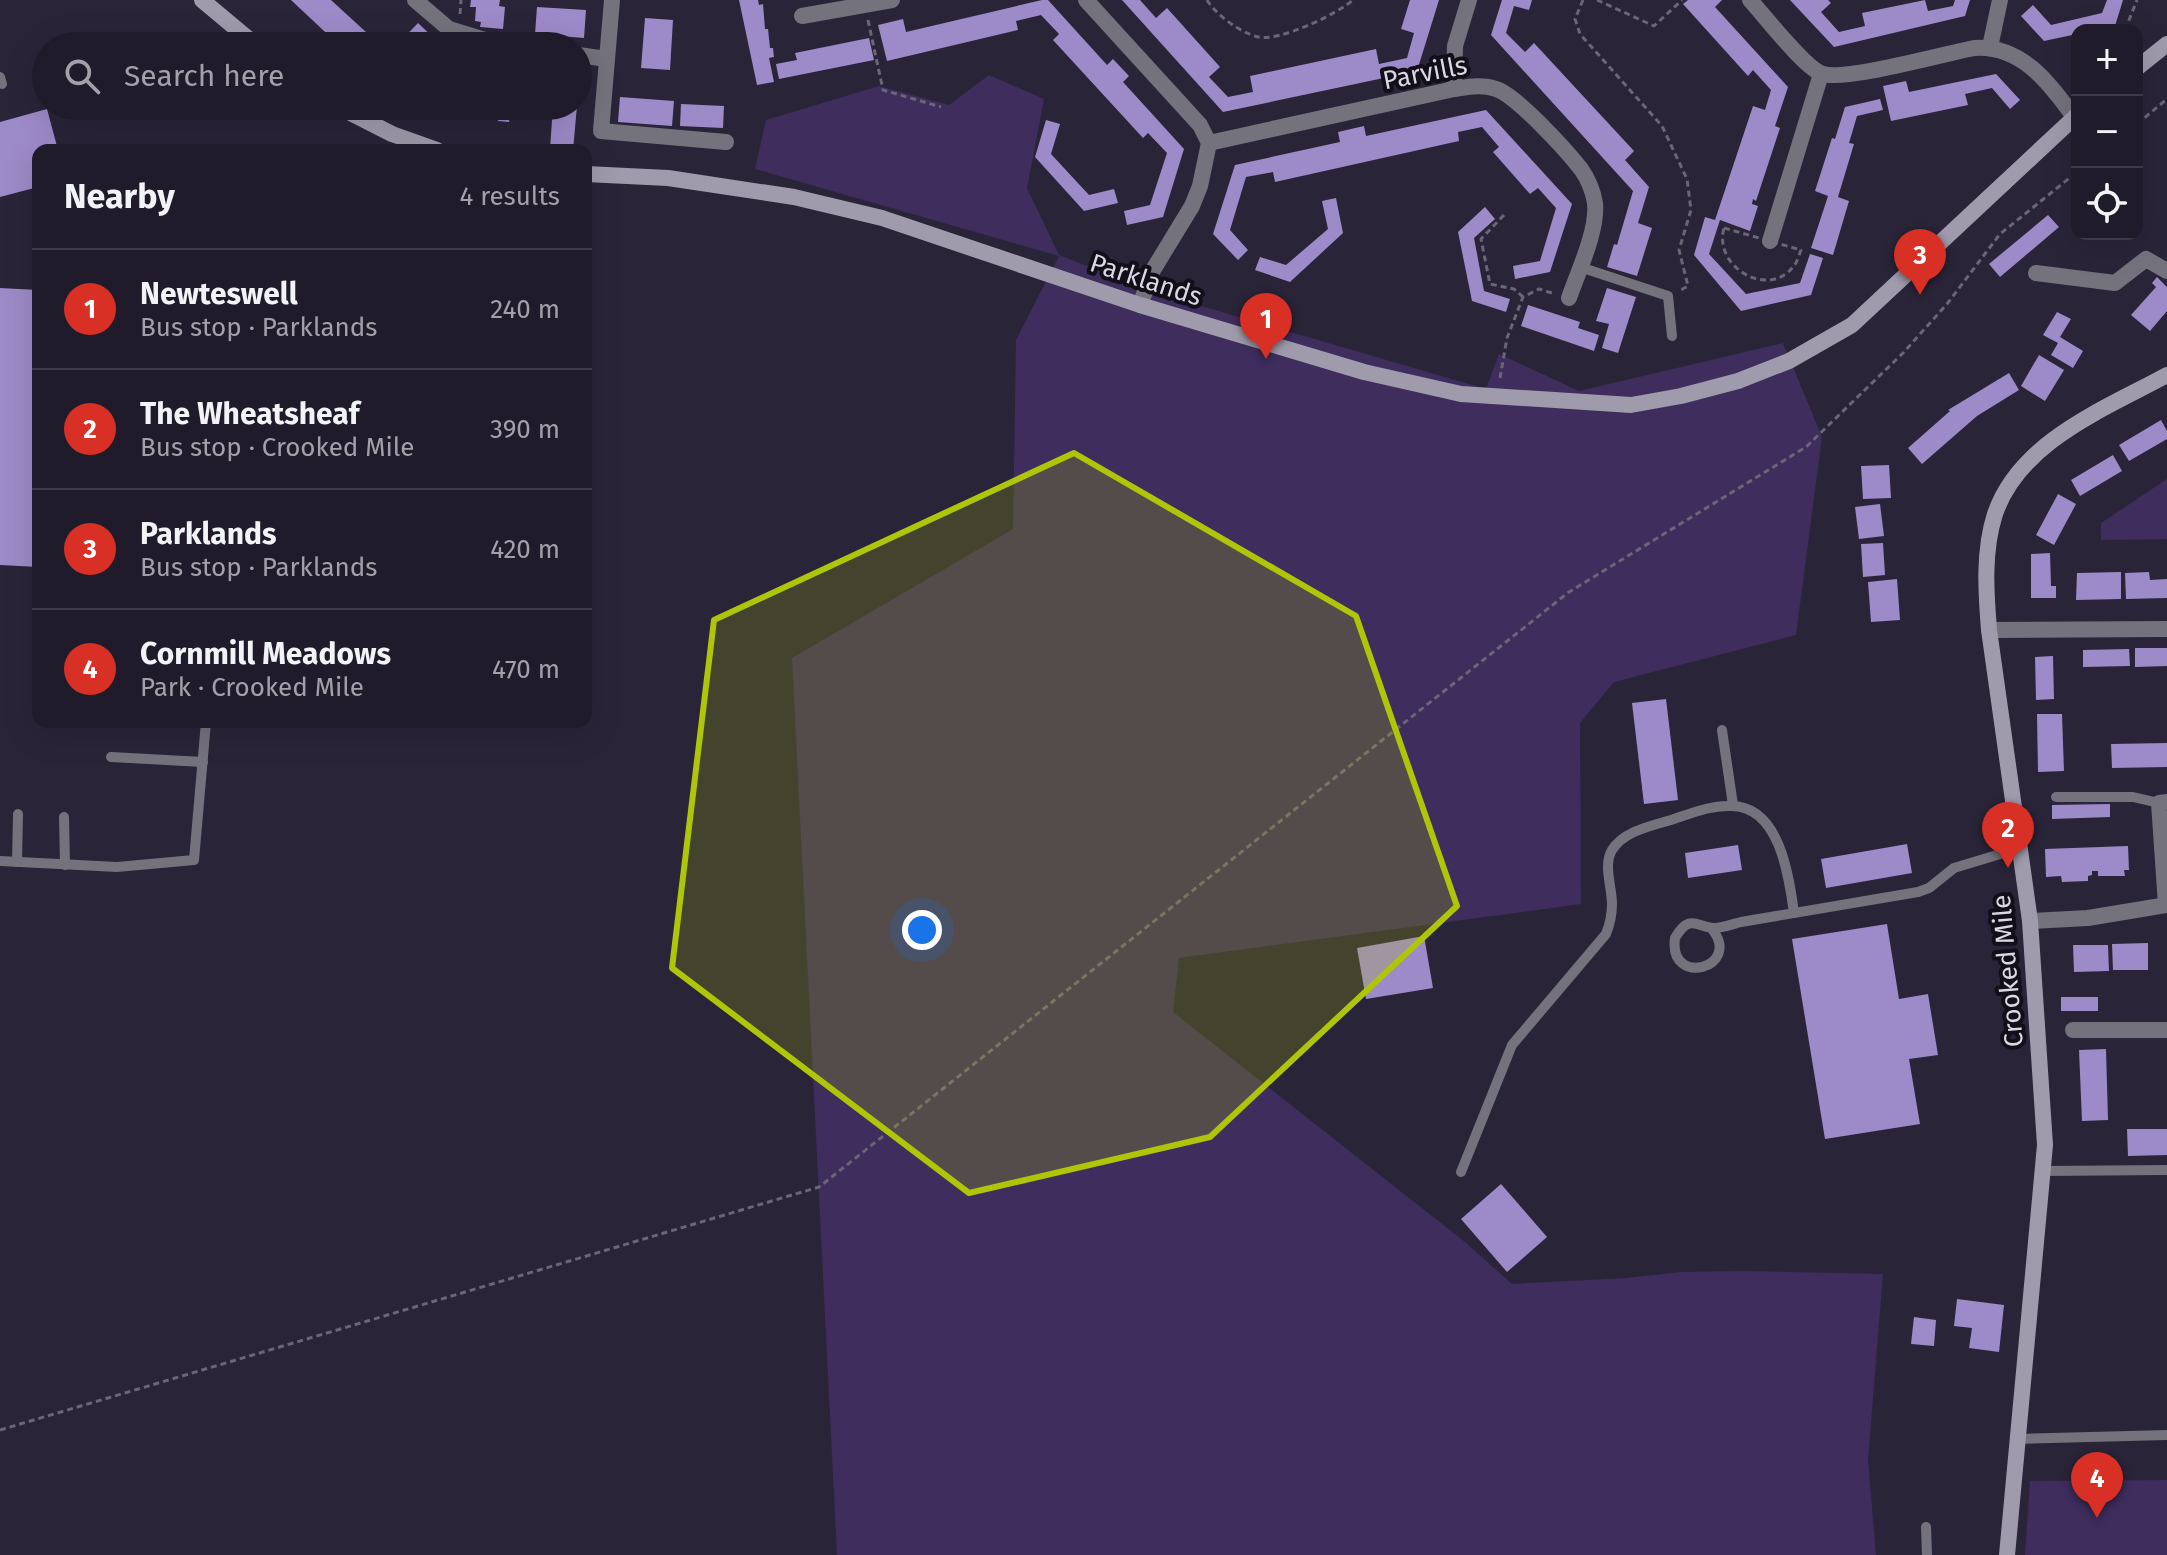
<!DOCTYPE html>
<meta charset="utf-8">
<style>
:root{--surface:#201b2b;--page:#2d2837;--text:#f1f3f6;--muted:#a2a1a9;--line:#3d3947;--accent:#d93025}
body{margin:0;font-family:"Fira Sans",sans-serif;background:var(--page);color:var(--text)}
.controls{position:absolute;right:24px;top:24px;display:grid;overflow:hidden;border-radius:16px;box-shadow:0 8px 32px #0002}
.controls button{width:72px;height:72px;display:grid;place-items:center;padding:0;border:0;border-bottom:2px solid var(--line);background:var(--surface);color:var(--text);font:40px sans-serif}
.you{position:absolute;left:922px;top:930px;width:28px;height:28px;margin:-20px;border:6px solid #fff;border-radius:50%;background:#1a73e8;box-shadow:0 0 0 12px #1a73e833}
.badge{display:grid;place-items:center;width:52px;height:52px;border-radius:50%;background:var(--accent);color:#fff;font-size:26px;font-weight:700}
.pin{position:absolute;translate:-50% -66px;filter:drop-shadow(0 2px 4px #0008)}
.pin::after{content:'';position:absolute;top:42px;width:28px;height:24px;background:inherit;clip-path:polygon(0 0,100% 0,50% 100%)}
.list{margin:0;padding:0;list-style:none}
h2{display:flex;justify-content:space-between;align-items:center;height:104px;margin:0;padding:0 32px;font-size:34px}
h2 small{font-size:26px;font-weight:400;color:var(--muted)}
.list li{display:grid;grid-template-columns:52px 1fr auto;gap:24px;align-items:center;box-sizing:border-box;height:120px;padding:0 32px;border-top:2px solid var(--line)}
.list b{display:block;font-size:30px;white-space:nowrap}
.list p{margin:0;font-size:26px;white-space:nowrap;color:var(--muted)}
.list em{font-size:26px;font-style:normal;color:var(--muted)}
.icon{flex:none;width:44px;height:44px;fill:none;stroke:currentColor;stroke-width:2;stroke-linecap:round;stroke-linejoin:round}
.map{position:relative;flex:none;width:2167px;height:1555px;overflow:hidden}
.search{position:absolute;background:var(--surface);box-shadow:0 8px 32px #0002;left:32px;top:32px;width:560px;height:88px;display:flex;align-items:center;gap:20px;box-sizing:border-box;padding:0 28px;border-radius:44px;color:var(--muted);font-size:30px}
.panel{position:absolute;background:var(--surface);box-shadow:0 8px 32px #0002;left:32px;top:144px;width:560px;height:584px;border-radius:16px}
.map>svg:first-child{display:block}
</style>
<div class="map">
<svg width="2167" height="1555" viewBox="0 0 2167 1555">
<rect width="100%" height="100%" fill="#2a2439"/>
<g fill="#3e2d5d">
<polygon points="989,75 1044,99 1027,188 1059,255 1153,292 1486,389 1499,354 1579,391 1783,343 1822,437 1796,635 1614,682 1580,723 1581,904 1179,958 1173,1012 1465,1242 1512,1284 1626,1278 1681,1272 1743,1271 1883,1274 1868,1460 1876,1555 837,1555 792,658 1013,529 1016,340 1059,256 755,169 766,120 879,86 949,105"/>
<polygon points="2167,479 2167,539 2101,540 2101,523"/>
<polygon points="2167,1480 2167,1555 2025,1555 2030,1481"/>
</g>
<g fill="#9d8ac8">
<polygon points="291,0 331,0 367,33 355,46 340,46"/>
<polygon points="471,0 500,0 499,6 505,7 503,29 480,27 481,22 475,21 476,7 470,7"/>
<polygon points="739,0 758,0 759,5 763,4 765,29 768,29 770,48 773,48 774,57 769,58 774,82 757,85"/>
<polygon points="1042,0 1048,0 1107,65 1113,59 1129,76 1123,82 1184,149 1163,217 1127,225 1124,211 1150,205 1167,153 1148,133 1143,138 1053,40 1059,34 1041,15 1016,21 1018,30 887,61 878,25 903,19 906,32"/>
<polygon points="1122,0 1140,0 1156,18 1167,8 1220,67 1209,77 1228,97 1253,92 1250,76 1376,49 1379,64 1407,58 1414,33 1401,29 1410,0 1439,0 1417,71 1223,112"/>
<polygon points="1502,0 1532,0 1529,10 1514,6 1506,33 1525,52 1534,43 1634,151 1625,160 1649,187 1638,223 1652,228 1637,276 1607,267 1614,244 1617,245 1633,191 1491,35"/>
<polygon points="1688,0 1722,0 1715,7 1788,87 1775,126 1780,128 1756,201 1753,199 1752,204 1758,206 1750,231 1720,220 1709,254 1746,294 1800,283 1810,254 1823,258 1811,295 1741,311 1694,255 1705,217 1715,220 1753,106 1765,110 1771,90 1753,70 1748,76 1683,4"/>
<polygon points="1790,0 1828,0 1831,3 1821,12 1839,32 1865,26 1862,13 1925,0 1928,11 1953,6 1955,0 1970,0 1965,16 1834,47"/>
<polygon points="2107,0 2123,0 2115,26 2097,30 2077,30 2077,34 2044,41 2021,16 2033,5 2051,25 2102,13"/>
<polygon points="537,7 586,10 584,38 535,34"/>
<polygon points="645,18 673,20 670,70 641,68"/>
<polygon points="418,23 439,43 436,46 396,46"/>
<polygon points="869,38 874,60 779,79 776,64 797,60 795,53"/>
<polygon points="1996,74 2020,100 2010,109 1992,88 1965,94 1968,105 1891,121 1883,86 1906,81 1909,92"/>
<polygon points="620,97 674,101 672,126 618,122"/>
<polygon points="1880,99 1883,110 1857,116 1849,143 1854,144 1838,197 1849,201 1833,255 1811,248 1828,196 1815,191 1832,138 1835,139 1845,107"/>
<polygon points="681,104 724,106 723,128 680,126"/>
<polygon points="457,106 511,106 509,122 498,121 499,113 457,110"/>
<polygon points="553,106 577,106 573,150 550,149"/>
<polygon points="47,109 58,150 38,150 38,187 0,197 0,122"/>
<polygon points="1486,110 1572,204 1550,272 1515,279 1513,266 1540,261 1556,208 1538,188 1530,194 1493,152 1499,147 1482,127 1458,132 1459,141 1275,182 1273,172 1246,177 1230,230 1248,250 1238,260 1213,234 1235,165 1340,142 1338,132 1364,126 1366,136"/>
<polygon points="1046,120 1060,124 1051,154 1089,195 1114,189 1118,203 1084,211 1035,157"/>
<polygon points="1336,198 1343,233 1290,282 1255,270 1260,257 1286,265 1328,229 1322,201"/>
<polygon points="1485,207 1495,219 1474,238 1484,291 1510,299 1506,312 1472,301 1458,232"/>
<polygon points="2048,215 2059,227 2000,277 1989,264"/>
<polygon points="2157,277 2167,287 2167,311 2150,331 2131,315 2156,287 2152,283"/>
<polygon points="0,288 38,290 38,567 0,565"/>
<polygon points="1607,288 1636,297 1618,353 1602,348 1609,324 1596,321"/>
<polygon points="1528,305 1580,322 1578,328 1599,335 1594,351 1521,326"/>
<polygon points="2057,312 2071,319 2060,337 2083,351 2073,368 2051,355 2058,343 2043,335"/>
<polygon points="2039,355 2064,370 2045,401 2021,386"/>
<polygon points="2009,373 2019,390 1977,416 1922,464 1908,448 1950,411 1948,410"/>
<polygon points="2161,420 2167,431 2167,439 2129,461 2119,445"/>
<polygon points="2113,455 2122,471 2080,496 2071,480"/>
<polygon points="1889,465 1891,498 1863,499 1861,466"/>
<polygon points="2058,494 2076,504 2054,545 2036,535"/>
<polygon points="1880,504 1884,536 1859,539 1855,507"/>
<polygon points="1883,543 1885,575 1863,577 1861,544"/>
<polygon points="2050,553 2051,586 2056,586 2056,598 2031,598 2031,554"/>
<polygon points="2121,572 2121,599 2076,600 2077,573"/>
<polygon points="2149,572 2150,580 2167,579 2167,598 2126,599 2125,573"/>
<polygon points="1897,579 1900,620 1871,622 1868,582"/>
<polygon points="2135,648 2167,648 2167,666 2135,667"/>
<polygon points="2129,649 2130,666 2083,667 2083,650"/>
<polygon points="2053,656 2054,699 2036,700 2035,657"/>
<polygon points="1666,699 1678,800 1644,804 1632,703"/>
<polygon points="2037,714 2062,714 2064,771 2038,772"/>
<polygon points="2167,743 2167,767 2112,768 2111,744"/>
<polygon points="2110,804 2110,817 2052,819 2052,805"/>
<polygon points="1907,844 1912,873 1826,888 1821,859"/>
<polygon points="1738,845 1742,870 1688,878 1685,853"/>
<polygon points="2128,846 2129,870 2124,870 2125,876 2098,876 2098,871 2092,871 2092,875 2088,876 2088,881 2062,882 2061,876 2046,877 2045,849"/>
<polygon points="1887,924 1899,999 1928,994 1938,1055 1909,1059 1920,1124 1825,1139 1792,939"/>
<polygon points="1424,936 1433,988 1366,999 1357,948"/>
<polygon points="2148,943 2148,970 2113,970 2112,944"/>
<polygon points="2073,945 2108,945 2109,971 2074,972"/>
<rect x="2061" y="997" width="37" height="14"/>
<polygon points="2106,1049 2108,1120 2082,1121 2079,1050"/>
<polygon points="2127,1129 2167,1129 2167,1155 2128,1156"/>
<polygon points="1501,1184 1547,1237 1507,1272 1461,1219"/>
<polygon points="1957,1299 2004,1305 1999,1352 1969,1348 1972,1328 1954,1326"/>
<polygon points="1914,1317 1936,1320 1934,1346 1911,1344"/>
</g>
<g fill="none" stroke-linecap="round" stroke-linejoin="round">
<g stroke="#6a6577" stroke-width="3" stroke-dasharray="6 4" stroke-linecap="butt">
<path d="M1207,0C1216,15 1241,33 1258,37C1279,42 1337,14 1353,0"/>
<polyline points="1583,0 1575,19 1580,34 1662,126 1687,179 1691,210 1679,250 1688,286 1679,291"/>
<polyline points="1597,0 1654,26 1682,0"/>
<polyline points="460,14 461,0"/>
<polyline points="868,20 883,90 941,107"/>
<polyline points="2125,30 2137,0"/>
<polyline points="2137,124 2167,99"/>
<polyline points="1504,215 1481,239 1490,284 1514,289 1523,297"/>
<path d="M1724,228L1801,250C1799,255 1797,263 1793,267C1768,299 1713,267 1724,228Z"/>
<polyline points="1500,378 1507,338 1523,297 1539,289 1552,293"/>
<polyline points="0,1430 819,1187 1569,592 1806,447 1903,353 1947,304 2000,234 2077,172"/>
</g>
<g stroke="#74727c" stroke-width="10">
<polyline points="0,77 2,84"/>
<polyline points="1580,267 1668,296 1672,336"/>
<polyline points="1722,730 1733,805"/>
<polyline points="111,757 203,762"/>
<polyline points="2056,797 2133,797 2159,803"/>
<polyline points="64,817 65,865"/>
<polyline points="0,861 117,867 194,860 206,722"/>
<polyline points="17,862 18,814"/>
<path d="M1712,929C1743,968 1668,988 1675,938C1690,912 1698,928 1714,928C1722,928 1733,924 1741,922L1918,892L1929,888L1954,868L2020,848"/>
<polyline points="2043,1171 2167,1170"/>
<path d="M1461,1172L1512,1045L1606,934C1610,924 1612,915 1612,904C1612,887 1603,865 1612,850C1624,831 1651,826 1671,820C1690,814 1710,805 1731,806C1780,806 1789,877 1794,913"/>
<polyline points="2017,1439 2167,1435"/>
<polyline points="1926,1527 1927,1555"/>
</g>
<g stroke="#74727c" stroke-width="16">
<polyline points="415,0 449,29 504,46"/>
<polyline points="612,0 601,131 726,142"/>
<polyline points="1086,0 1200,125 1209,143 1200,186 1192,206 1153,270 1140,305"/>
<path d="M1750,0C1764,15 1806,70 1823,74C1846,81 1944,54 1974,48C2021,45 2049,82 2074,117"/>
<polyline points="802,16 892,0"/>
<polyline points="1990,47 2000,0"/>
<polyline points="578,55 607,59"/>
<polyline points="1454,89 1455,46 1469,0"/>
<path d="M1209,143L1454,89C1468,87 1482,84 1496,89C1516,95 1566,150 1581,169C1588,179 1593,191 1595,203C1598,230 1578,272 1569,298"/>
<polyline points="1770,241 1821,74"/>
<polyline points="2036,273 2115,283 2146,259 2167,271"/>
<polyline points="1989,630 2167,629"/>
<polyline points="2166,905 2159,803 2167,802"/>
<polyline points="2030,921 2088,918 2167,905"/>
<polyline points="2073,1030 2167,1030"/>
</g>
<g stroke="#a09bac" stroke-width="16">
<polyline points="202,0 257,46"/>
<polyline points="2137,68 2167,44"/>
<polyline points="337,106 392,134 437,150"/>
<polyline points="586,174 668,178 794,197 882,218 1140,305 1364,372 1461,394 1631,405 1681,396 1738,381 1789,361 1852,325 2077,115"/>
<path d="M2007,1555L2045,1145L2030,921L1989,630C1986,593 1983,551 1995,514C2020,441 2105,409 2167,375"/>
</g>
</g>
<path fill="#afc507" fill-opacity="0.2" stroke="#afc507" stroke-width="6" stroke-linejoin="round" d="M1074,453L1356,616L1457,906L1210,1137L969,1193L672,968L714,620Z"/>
<g text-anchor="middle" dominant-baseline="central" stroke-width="8" stroke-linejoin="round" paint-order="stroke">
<g font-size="26" fill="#dbd8e5" stroke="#120f18">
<text transform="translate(1425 73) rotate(-11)">Parvills</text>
<text transform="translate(1146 280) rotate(18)">Parklands</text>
<text transform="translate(2008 971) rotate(-95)">Crooked Mile</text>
</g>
</g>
</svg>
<div class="controls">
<button>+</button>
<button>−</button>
<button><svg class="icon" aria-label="locate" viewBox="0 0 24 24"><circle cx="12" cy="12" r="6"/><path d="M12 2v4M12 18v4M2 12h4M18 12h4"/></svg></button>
</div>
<div class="you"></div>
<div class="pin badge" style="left:1266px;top:359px">1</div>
<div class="pin badge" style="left:2008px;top:868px">2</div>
<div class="pin badge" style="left:1920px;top:295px">3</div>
<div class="pin badge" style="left:2097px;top:1518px">4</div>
<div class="search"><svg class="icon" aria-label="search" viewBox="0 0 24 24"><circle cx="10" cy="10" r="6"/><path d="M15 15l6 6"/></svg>Search here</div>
<section class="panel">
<h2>Nearby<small>4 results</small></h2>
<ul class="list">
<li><span class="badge">1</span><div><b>Newteswell</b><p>Bus stop · Parklands</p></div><em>240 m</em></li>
<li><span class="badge">2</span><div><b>The Wheatsheaf</b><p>Bus stop · Crooked Mile</p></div><em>390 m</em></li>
<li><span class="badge">3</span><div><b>Parklands</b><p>Bus stop · Parklands</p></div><em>420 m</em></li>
<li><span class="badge">4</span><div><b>Cornmill Meadows</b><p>Park · Crooked Mile</p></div><em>470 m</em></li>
</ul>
</section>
</div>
